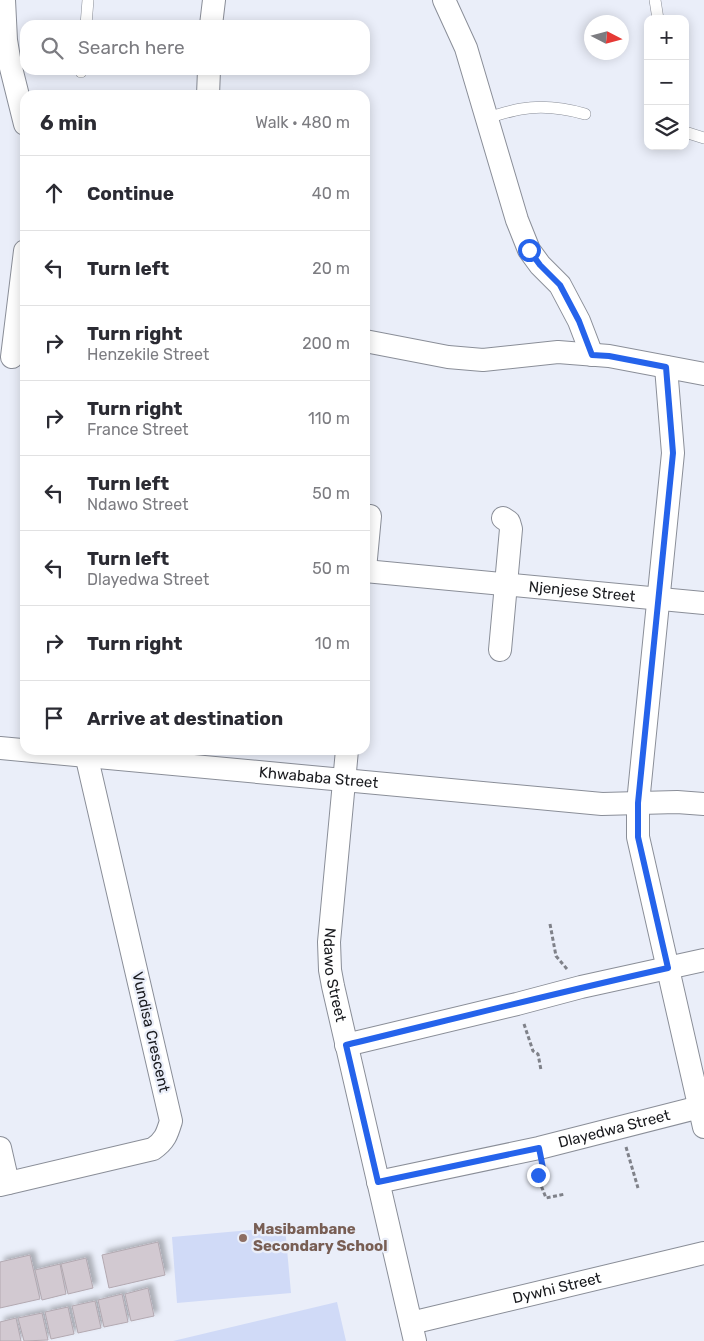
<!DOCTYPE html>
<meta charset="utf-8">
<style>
:root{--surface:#fff;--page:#f7f7f7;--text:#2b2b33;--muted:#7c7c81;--line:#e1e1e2}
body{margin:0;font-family:Rubik,sans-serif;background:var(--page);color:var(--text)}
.controls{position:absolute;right:15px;top:15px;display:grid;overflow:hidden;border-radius:10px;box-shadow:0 2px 12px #0003}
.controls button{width:45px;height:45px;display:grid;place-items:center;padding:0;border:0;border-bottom:1px solid var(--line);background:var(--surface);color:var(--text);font:25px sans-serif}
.compass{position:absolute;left:584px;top:15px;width:45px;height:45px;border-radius:50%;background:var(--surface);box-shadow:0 2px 12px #0003;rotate:96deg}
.stop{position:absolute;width:15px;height:15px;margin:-11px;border:4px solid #2563eb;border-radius:50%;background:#fff}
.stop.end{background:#2563eb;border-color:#fff;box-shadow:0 1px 5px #0008}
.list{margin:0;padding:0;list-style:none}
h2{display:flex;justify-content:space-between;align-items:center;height:65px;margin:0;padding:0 20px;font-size:21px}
h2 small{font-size:16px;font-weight:400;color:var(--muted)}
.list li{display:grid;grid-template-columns:32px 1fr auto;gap:15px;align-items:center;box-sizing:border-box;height:75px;padding:0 20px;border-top:1px solid var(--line)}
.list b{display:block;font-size:19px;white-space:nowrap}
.list p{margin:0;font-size:16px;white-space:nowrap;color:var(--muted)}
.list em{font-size:16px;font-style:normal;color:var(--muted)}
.icon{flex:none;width:28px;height:28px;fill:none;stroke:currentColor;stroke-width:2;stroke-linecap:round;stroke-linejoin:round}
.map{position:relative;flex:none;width:704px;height:1341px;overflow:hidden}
.search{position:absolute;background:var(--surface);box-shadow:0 2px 12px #0003;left:20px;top:20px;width:350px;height:55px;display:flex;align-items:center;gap:12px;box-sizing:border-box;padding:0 18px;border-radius:15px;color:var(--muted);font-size:19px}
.panel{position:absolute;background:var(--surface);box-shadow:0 2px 12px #0003;left:20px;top:90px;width:350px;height:665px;border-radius:15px}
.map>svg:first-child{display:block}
</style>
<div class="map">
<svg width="704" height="1341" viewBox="0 0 704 1341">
<defs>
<filter id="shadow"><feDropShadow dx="4.5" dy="-4.5" stdDeviation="2.5" flood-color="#0004"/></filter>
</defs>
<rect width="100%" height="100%" fill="#eaeef9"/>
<g fill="#d0daf7">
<polygon points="285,1227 291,1293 177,1303 172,1237"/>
<polygon points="337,1302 346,1341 173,1341"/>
</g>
<g fill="#d2c9d1" stroke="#b3a9b1" filter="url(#shadow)">
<polygon points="158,1242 165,1275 109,1288 102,1255"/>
<polygon points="30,1255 40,1299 0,1308 0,1262"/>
<polygon points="86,1258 93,1288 68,1294 61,1264"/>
<polygon points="60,1264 66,1294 42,1300 35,1270"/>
<polygon points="148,1288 154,1316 131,1321 125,1294"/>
<polygon points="122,1294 128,1322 104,1327 98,1300"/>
<polygon points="95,1301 101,1328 78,1333 72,1306"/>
<polygon points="68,1307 74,1334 51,1339 45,1312"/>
<polygon points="42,1313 48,1340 24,1341 18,1318"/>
<polygon points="16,1318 21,1341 0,1341 0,1322"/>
</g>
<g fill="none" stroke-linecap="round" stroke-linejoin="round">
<g stroke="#8a8e98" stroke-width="12">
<g id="service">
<polyline points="655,0 658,19"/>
<polyline points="86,25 88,0"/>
<polyline points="81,72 81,70"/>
<path d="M486,118C498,115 509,111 521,109C543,105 564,108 585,114"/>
<polyline points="685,132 704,138"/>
</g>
</g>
<g stroke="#8a8e98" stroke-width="24">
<g id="minor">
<polyline points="4,0 6,40 10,64 25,124"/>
<polyline points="444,0 466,48 517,220 529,250 540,265 560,285 579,321 592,355"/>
<polyline points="211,25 214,0"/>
<polyline points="208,95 209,70"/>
<polyline points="365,341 448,357 483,360 558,352 609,356 704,374"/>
<polyline points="12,357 25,251"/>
<polyline points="666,367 673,453 638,803 638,837 704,1127"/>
<polyline points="365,569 370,516"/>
<path id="s1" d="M365,571L704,603"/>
<polyline points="500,650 511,529 509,522 503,518"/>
<path id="s2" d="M0,748L602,804L677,802L704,804"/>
<path id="s3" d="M347,750L329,942L330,970L333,986L415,1341"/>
<polyline points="346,1045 517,1004 581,987 704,960"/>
<polyline points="0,1148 8,1183"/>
<path id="s4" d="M378,1182L539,1148L704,1106"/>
<path d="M0,1185L153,1149C165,1141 167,1134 171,1121L85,750"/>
<path id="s5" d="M411,1323L704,1253"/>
</g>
</g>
<g stroke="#7f8189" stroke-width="3" stroke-dasharray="4 2.5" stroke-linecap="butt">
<polyline points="550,924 556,956 567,969"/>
<polyline points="524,1024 533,1051 538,1054 541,1070"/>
<polyline points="626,1147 638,1188"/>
<polyline points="543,1168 545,1173 537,1175 546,1198 565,1194"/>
</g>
<use href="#service" stroke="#fff" stroke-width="11"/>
<use href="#minor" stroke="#fff" stroke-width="22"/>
</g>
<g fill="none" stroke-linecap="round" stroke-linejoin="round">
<path stroke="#2563eb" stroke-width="6" d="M529,250L540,265L560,285L579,321L592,355L609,356L666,367L673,453L638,803V837L668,968C560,992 453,1019 346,1045L378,1182L539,1148L544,1173L538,1175"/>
</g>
<circle fill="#8d6e63" stroke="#eaeef9" stroke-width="2" cx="243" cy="1238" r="5"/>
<g text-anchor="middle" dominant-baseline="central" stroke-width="4.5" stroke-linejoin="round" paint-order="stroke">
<g font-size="15" fill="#191a1e" stroke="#eaeef9">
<text stroke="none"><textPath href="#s1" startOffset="218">Njenjese Street</textPath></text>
<text stroke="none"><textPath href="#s2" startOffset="320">Khwababa Street</textPath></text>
<text stroke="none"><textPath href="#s3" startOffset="226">Ndawo Street</textPath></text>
<text transform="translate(151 1032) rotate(77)">Vundisa Crescent</text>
<text stroke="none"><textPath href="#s4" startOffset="242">Dlayedwa Street</textPath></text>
<text stroke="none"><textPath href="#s5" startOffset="150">Dywhi Street</textPath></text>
</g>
<g font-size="15" font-weight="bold" fill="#785e54" stroke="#eaeef9" text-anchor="start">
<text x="253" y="1229">Masibambane<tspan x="253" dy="17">Secondary School</tspan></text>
</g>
</g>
</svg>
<div class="controls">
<button>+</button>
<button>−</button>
<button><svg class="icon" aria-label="layers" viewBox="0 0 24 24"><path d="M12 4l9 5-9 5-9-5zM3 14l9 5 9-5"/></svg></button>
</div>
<svg class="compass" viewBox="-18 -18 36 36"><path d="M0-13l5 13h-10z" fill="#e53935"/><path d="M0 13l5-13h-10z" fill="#7c7c81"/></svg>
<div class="stop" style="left:529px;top:250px"></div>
<div class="stop end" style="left:538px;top:1175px"></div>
<div class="search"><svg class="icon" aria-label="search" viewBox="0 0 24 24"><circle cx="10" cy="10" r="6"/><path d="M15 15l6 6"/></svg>Search here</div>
<section class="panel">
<h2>6 min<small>Walk · 480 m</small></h2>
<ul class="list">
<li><svg class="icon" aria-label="ahead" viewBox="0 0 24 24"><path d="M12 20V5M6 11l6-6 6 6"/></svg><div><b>Continue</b></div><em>40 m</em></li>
<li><svg class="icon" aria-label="left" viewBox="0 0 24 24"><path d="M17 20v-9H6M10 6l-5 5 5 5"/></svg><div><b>Turn left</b></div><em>20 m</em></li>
<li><svg class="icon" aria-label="right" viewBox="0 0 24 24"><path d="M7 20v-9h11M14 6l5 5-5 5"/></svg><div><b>Turn right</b><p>Henzekile Street</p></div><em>200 m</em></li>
<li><svg class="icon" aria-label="right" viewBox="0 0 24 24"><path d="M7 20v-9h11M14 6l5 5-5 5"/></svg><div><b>Turn right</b><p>France Street</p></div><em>110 m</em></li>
<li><svg class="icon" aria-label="left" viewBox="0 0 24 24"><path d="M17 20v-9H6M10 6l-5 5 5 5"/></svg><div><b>Turn left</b><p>Ndawo Street</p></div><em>50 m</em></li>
<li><svg class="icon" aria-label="left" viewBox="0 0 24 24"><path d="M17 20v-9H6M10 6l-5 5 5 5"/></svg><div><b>Turn left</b><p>Dlayedwa Street</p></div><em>50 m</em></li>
<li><svg class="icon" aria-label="right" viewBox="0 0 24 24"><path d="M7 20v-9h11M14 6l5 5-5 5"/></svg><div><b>Turn right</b></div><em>10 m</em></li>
<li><svg class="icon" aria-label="arrive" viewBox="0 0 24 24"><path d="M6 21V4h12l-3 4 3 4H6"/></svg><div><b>Arrive at destination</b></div></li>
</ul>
</section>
</div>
